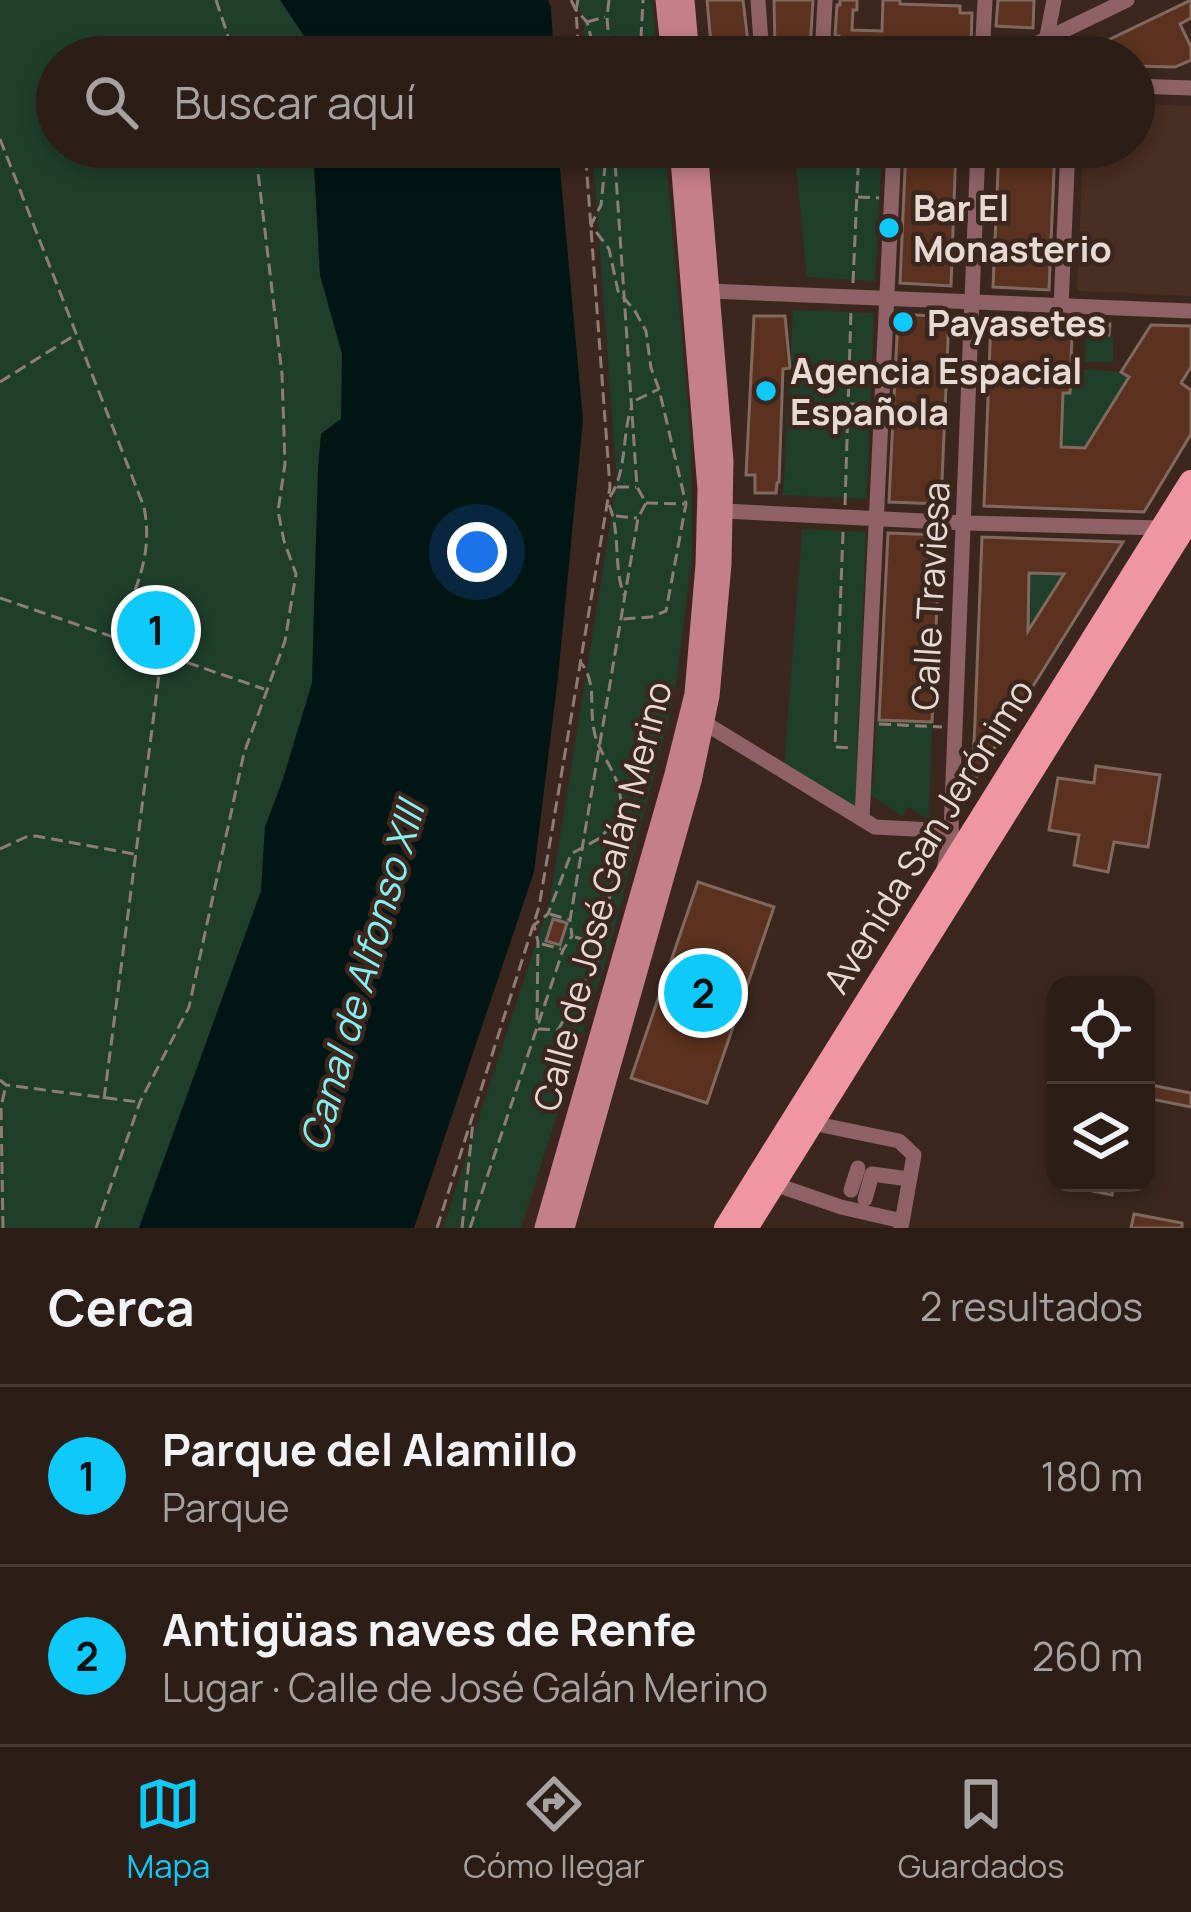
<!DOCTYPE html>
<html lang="es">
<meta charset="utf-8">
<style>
:root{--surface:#2c1d16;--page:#34261f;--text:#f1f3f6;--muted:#a6a2a1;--line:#483b35;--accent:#0ecafa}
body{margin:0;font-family:Manrope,sans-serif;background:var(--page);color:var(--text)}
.controls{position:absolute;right:36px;bottom:36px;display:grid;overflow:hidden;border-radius:24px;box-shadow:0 6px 18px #0003}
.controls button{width:108px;height:108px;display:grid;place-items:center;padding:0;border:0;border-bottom:3px solid var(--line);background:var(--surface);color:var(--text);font:60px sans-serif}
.you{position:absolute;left:477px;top:552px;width:42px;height:42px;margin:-30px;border:9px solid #fff;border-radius:50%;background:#1a73e8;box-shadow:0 0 0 18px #1a73e833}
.badge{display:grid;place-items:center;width:78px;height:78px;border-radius:50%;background:var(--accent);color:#111;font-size:39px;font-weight:700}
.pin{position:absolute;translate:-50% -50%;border:6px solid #fff;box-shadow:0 3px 12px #0006}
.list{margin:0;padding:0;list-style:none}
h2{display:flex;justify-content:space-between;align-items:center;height:156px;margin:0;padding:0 48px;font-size:51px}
h2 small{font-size:39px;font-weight:400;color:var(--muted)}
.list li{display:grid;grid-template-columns:78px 1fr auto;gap:36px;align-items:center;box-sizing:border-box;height:180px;padding:0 48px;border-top:3px solid var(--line)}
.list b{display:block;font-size:45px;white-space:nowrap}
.list p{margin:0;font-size:39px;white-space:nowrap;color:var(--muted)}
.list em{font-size:39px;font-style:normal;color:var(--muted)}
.icon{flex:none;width:66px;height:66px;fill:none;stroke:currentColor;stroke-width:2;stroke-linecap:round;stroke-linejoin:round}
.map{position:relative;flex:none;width:1191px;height:1228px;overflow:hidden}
.search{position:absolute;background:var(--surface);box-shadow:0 6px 18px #0003;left:36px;right:36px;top:36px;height:132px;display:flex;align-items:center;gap:30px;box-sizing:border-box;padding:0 42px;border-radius:66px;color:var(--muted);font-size:45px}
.sheet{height:516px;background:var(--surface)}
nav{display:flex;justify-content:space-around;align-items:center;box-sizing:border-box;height:168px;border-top:3px solid var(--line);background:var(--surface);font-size:33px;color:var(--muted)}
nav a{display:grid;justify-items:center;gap:6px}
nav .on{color:var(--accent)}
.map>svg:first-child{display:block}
</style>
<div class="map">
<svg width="1191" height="1228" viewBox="0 0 1191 1228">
<rect width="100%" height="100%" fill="#3b271e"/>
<polygon fill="#482e23" points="1134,103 1191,106 1191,296 1077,291 1083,147 1134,147"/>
<g fill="#1f3f2b">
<polygon points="0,0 280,0 306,39 307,57 57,57 57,147 313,147 320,275 342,354 341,419 321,434 318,469 312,683 283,779 265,827 261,891 139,1228 0,1228"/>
<polygon points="576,0 652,0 657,57 586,57 583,19"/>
<polygon points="592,147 665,147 691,439 692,557 674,698 606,961 521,1228 443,1228 550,900 617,481"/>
<polygon points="794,147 882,147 875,281 807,277"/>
<polygon points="793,310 874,313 867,499 783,495"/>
<polygon points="1086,336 1113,337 1113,362 1085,362"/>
<polygon points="1071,368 1121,372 1129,377 1085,448 1061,447 1063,393"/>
<polygon points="802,529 866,532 855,813 784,769"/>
<polygon points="1029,573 1064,574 1026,633"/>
<polygon points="876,720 932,722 929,820 908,807 902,816 868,793 874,783"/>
</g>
<g fill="#021515">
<polygon points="280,0 548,0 551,8 554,57 307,57 306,39"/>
<polygon points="313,147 558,147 583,420 558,677 534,872 414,1228 139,1228 261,891 265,827 283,779 312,683 318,469 321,434 341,419 342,354 320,275"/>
</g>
<g fill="#5b321f" stroke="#81695f" stroke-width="3" fill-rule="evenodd">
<polygon points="707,0 743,0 749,51 712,55"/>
<polygon points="774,0 813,0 810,50 775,49"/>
<polygon points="840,0 857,0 857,10 853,10 852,30 882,31 883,0 900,0 900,4 960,6 960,13 972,13 971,44 959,43 959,49 869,46 868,52 838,51 839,36 835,36 837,5 840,5"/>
<polygon points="998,0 1034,0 1033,28 996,26"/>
<polygon points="1191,0 1191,18 1180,24 1191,47 1191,60 1175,67 1134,66 1134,57 1073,57"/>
<polygon points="906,147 956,147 951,286 900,283"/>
<polygon points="999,147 1055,147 1049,290 993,287"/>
<polygon points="898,314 949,317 941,504 889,502"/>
<polygon points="754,316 785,316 790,368 783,369 779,482 777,483 776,493 755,493 755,475 746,475"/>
<polygon points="991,318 1110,324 1109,335 1072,334 1070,393 1063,393 1061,447 1085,448 1129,377 1121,372 1151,325 1191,326 1191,367 1181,383 1191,390 1191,434 1144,512 984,506"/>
<polygon points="888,533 940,535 932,722 879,720"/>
<path d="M982,537L1123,542L972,784L975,721ZM1029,573L1064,574L1028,631Z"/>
<polygon points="1096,766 1160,775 1148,847 1114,842 1108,872 1074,865 1079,835 1049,830 1058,778 1094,783"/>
<polygon points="698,882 774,907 707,1103 631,1078"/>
<polygon points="553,919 567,923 560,945 546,941"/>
<polygon points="1146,1084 1191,1093 1191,1107 1146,1098"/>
<polygon points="1078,1183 1114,1183 1112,1195 1078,1188"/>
<polygon points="1134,1214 1182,1223 1182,1228 1131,1228"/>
</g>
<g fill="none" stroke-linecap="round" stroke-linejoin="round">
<g stroke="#8e7d75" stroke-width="3" stroke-dasharray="12 6" stroke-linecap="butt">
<polyline points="216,0 235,57"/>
<polyline points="571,0 576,10 579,57"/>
<polyline points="578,0 576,10 587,22 596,57"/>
<polyline points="609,0 607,17 610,57"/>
<polyline points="587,22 605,17"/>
<polyline points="640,57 643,0"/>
<path d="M0,139L144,507C154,558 134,590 117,637"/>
<polyline points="611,147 605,166 601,205 591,225 609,249 618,291 635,311 646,331 651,368 659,389 686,504 666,611 651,617 622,619"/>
<polyline points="858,197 879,198"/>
<polyline points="853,283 859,147"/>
<polyline points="0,382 75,335"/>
<polyline points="636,400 659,389"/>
<polyline points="850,404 870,405"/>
<polyline points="617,487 636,487"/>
<path d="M610,497C627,471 622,437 631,408"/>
<polyline points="646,503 684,504"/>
<path d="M609,505C621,533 613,566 624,595"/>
<polyline points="845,505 851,311"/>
<polyline points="616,516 637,518"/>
<polyline points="843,532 835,747 851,748"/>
<polyline points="0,598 264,689"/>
<polyline points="879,724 942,727"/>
<polyline points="0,849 26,837 36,836 134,854"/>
<polyline points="550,914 570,920"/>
<polyline points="575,937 600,944"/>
<polyline points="542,944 561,949"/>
<path d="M537,1020L538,942L534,925L548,914L571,854L600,838L622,814C621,801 620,787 614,775C607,759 597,748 594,730C589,708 597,682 581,663"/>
<polyline points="538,1029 558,1030 601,955 622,814"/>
<polyline points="0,1080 6,1085 138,1102"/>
<polyline points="104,1099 162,652"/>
<polyline points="3,1228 1,1107 6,1085"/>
<polyline points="96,1228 140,1102 189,1007 244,753 285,641 296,574 284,541 278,511 285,464 282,374 255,147"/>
<polyline points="437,1228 539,907 610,487 585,147"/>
<polyline points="462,1228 473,1122"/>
<polyline points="470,1228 563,950 572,936 570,920 638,518 646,503 637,487 614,147"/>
</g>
<g stroke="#8e6267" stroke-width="15">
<polyline points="758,0 762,57"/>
<polyline points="822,57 825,0"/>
<polyline points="982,57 985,0"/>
<polyline points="1009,57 1127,0"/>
<polyline points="1043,57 1054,0"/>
<polyline points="1134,86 1191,88"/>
<polyline points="709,291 1191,311"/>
<polyline points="1061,307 1068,147"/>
<polyline points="724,511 964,523 1162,528"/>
<polyline points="703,722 875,827 951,831 954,838"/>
<polyline points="862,819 894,147"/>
<polyline points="944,869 951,831 978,147"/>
<polyline points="812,1123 899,1141 914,1155 901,1228"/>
<polyline points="774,1184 841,1207 902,1221"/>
<polyline points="851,1190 858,1168"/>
<polyline points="865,1199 872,1174 909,1179"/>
</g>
<g stroke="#c57f89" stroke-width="21">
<polyline points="666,0 672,57"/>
<polyline points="684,0 689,57"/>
<polyline points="545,1228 674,778 695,694 706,565 708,489 680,147"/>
<polyline points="564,1228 691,781 709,696 721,564 723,461 697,147"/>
</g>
<g stroke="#ef96a2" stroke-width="24">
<polyline points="726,1228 1191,482"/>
<polyline points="746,1228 1191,516"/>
</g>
</g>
<g fill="#0ecafa" stroke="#3b271e" stroke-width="4.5">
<circle cx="889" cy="228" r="12"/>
<circle cx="903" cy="322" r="12"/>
<circle cx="766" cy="391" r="12"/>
</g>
<g text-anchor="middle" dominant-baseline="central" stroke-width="9" stroke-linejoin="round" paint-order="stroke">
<g font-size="36" font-weight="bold" fill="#e7d9d3" stroke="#3b271e" text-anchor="start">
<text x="913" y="207">Bar El<tspan x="913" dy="41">Monasterio</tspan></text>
<text x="927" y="322">Payasetes</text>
<text x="790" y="370">Agencia Espacial<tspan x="790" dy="41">Española</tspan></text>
</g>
<g font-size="36" fill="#e7d9d3" stroke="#3b271e">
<text transform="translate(930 596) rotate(-87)">Calle Traviesa</text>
<text transform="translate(928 836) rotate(-58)">Avenida San Jerónimo</text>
<text transform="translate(602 896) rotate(-75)">Calle de José Galán Merino</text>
</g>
<g font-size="39" font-style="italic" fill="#86eff0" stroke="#3b271e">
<text transform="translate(361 976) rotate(-74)">Canal de Alfonso XIII</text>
</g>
</g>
</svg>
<div class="controls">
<button><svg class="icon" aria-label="locate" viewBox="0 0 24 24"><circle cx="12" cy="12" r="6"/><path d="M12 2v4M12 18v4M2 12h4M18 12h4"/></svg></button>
<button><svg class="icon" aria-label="layers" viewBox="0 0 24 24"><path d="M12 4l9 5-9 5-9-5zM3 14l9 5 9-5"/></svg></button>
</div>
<div class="you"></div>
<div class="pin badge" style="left:156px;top:630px">1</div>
<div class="pin badge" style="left:703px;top:993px">2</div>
<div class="search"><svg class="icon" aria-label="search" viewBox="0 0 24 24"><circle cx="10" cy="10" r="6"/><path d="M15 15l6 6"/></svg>Buscar aquí</div>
</div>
<section class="sheet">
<h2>Cerca<small>2 resultados</small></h2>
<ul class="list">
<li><span class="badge">1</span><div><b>Parque del Alamillo</b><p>Parque</p></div><em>180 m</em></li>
<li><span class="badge">2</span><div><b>Antigüas naves de Renfe</b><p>Lugar · Calle de José Galán Merino</p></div><em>260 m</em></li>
</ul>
</section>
<nav>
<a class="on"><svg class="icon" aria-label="map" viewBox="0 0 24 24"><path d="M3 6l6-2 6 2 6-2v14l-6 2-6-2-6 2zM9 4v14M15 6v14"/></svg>Mapa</a>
<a><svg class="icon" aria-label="directions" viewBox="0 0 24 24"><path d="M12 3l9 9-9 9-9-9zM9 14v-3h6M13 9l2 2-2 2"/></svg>Cómo llegar</a>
<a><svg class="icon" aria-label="saved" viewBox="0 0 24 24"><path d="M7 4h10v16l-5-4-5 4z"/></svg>Guardados</a>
</nav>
